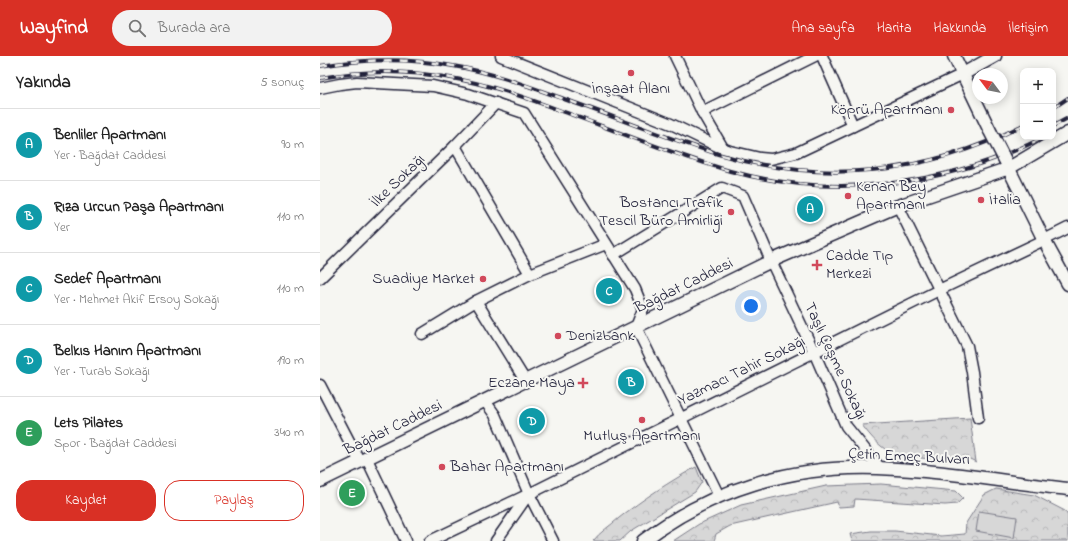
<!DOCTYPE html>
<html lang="tr">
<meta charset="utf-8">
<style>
:root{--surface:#fff;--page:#f2f2f2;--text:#222;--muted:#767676;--line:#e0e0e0;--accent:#d93025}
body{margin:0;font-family:"Indie Flower",sans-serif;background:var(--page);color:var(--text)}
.controls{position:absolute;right:12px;top:12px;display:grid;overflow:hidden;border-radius:8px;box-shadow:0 2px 10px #0003}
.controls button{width:36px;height:36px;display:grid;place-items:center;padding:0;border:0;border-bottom:1px solid var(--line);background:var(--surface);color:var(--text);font:20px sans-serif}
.compass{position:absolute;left:652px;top:12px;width:36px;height:36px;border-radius:50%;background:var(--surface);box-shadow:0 2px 10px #0003;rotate:302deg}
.you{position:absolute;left:431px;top:250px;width:14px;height:14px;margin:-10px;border:3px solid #fff;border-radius:50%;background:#1a73e8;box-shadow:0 0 0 6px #1a73e833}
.badge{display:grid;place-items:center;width:26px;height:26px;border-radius:50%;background:var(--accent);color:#fff;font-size:13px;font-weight:700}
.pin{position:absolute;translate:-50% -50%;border:2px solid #fff;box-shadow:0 1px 4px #0006}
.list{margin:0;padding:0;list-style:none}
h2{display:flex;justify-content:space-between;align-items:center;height:52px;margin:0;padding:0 16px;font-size:17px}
h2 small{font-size:13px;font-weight:400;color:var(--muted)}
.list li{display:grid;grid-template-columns:26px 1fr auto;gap:12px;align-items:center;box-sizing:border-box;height:72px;padding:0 16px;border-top:1px solid var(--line)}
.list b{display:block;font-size:15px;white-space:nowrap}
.list p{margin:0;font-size:13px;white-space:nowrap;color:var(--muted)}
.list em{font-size:13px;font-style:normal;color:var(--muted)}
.actions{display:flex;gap:8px;padding:12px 16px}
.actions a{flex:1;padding:9px 0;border:1px solid var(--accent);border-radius:16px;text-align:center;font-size:14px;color:var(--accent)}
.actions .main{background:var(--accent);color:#fff}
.icon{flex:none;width:22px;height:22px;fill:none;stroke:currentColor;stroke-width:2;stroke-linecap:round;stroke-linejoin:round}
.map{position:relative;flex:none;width:748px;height:485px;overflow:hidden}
header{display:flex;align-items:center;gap:24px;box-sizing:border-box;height:56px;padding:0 20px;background:var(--accent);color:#fff}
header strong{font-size:19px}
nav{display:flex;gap:22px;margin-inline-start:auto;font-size:14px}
.search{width:280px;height:36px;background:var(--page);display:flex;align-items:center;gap:10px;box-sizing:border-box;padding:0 14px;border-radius:22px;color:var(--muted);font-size:15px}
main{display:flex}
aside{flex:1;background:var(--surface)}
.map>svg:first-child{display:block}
</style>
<header>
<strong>Wayfind</strong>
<div class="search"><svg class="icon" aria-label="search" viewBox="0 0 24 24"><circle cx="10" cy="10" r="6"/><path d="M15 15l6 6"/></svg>Burada ara</div>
<nav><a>Ana sayfa</a><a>Harita</a><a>Hakkında</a><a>İletişim</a></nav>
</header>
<main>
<aside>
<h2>Yakında<small>5 sonuç</small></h2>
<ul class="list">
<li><span class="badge" style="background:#0f9aa8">A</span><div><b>Benliler Apartmanı</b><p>Yer · Bağdat Caddesi</p></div><em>90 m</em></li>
<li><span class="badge" style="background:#0f9aa8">B</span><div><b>Rıza Urcun Paşa Apartmanı</b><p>Yer</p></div><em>110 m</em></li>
<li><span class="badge" style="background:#0f9aa8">C</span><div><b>Sedef Apartmanı</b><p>Yer · Mehmet Akif Ersoy Sokağı</p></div><em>110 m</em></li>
<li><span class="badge" style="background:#0f9aa8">D</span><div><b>Belkıs Hanım Apartmanı</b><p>Yer · Turab Sokağı</p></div><em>190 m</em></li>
<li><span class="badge" style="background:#2e9e5b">E</span><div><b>Lets Pilates</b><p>Spor · Bağdat Caddesi</p></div><em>340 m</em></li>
</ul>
<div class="actions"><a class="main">Kaydet</a><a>Paylaş</a></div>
</aside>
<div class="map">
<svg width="748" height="485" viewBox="0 0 748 485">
<defs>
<pattern id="forest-crowns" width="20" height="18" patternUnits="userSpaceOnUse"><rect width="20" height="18" fill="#d7d7d7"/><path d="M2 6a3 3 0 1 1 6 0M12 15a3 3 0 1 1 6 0" fill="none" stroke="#b8b8b9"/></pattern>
</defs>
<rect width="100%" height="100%" fill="#f6f6f2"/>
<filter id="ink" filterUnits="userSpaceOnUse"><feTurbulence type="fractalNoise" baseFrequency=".025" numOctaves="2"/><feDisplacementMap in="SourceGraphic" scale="8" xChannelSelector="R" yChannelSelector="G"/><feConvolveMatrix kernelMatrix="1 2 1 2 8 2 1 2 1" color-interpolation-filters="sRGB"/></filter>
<g filter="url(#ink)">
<g fill="url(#forest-crowns)" stroke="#7c7c89">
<path d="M650,362L656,406L650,403L635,401L627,405L576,399C561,393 551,381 542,369Z"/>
<path d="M376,411L382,426L375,436L311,475L300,485H273C280,476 290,470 299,462C323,443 349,426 376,411Z"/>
<polygon points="561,428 636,435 643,442 637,448 625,449 535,443 534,450 519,451 517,446 410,470 396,478 394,485 353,485 379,468 421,449 506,430"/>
<polygon points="676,433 714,439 745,455 748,460 748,485 532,485 530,478 551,475 575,475 621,480 645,478 646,467 664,439"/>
</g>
<polygon fill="#d7d7d7" stroke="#7c7c89" points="659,455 697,461 694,482 656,475"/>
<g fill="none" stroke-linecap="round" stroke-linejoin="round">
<g stroke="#22223b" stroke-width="13">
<g id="minor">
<polyline points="181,0 351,68 397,90 410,95 440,102 451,103 476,97 643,18"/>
<polyline points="355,0 382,56 403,92"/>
<polyline points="502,0 533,70"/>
<polyline points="0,32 20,28 37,26 113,30 148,38 204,57 315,233 323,253 316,271 399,440"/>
<polyline points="382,56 495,0"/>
<polyline points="578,150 647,290 652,316 658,362"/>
<polyline points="293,199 402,132 423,140 451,205 494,296 526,370 560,412"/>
<polyline points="210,218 286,188"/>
<polyline points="0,222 135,90 176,47"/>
<polyline points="156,245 206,326"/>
<polyline points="102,278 156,245 210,218 135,90"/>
<polyline points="0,329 40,406"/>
<polyline points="165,345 175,359 209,438 233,485"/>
<polyline points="47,403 86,485"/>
<polyline points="110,485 209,438 619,234 724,184 748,172"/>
<polyline points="176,485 208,439"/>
</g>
</g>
<g stroke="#22223b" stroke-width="15">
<g id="major">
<polyline points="634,0 670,75"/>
<polyline points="643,18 675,0"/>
<polyline points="686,107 724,184 748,228"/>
<polyline points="0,425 451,205 578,150 689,112 748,77"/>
<path d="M323,485C391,433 472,409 558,412C622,414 685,426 748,433"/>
</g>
</g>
<use href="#minor" stroke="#f6f6f2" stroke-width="10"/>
<use href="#major" stroke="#f6f6f2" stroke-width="12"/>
<g stroke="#22223b" stroke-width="4">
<g id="rail">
<path d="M0,10C44,3 89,2 133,10C171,16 208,30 244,43C295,61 346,82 398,98C502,129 607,119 703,69"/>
<path d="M0,22C43,14 88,14 131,22C168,28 204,41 239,54C296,75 352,98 410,115C515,144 628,130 724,81"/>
<polyline points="733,52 748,42"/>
<polyline points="733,70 748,62"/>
</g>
</g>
<use href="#rail" stroke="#f6f6f2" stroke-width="2.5" stroke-dasharray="8" stroke-linecap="butt"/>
<g stroke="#22223b" stroke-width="15" stroke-linecap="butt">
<polyline id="major-bridge" points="670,75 686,106"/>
</g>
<use href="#major-bridge" stroke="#f6f6f2" stroke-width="12"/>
</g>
</g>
<g fill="#d1495b" stroke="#f6f6f2" stroke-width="1.5">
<circle cx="311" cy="17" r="4"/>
<circle cx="631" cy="54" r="4"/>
<circle cx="528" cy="140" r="4"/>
<circle cx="661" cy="144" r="4"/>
<circle cx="411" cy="156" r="4"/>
<path d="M495 203h4v4h4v4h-4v4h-4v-4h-4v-4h4z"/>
<circle cx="163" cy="223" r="4"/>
<circle cx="238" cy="280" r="4"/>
<path d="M261 321h4v4h4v4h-4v4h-4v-4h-4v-4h4z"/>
<circle cx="322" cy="364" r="4"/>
<circle cx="122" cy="411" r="4"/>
</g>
<g text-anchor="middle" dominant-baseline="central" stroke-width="4" stroke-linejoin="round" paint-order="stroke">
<g font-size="16" fill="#22223b" stroke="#f6f6f2" text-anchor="start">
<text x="311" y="33" text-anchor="middle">İnşaat Alanı</text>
<text x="623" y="54" text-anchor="end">Köprü Apartmanı</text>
<text x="536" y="131">Kenan Bey<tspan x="536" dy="18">Apartmanı</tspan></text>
<text x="669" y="144">İtalia</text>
<text x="403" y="147" text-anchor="end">Bostancı Trafik<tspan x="403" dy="18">Tescil Büro Amirliği</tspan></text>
<text x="506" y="200">Cadde Tıp<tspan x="506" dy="18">Merkezi</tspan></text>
<text x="155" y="223" text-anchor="end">Suadiye Market</text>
<text x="246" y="280">Denizbank</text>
<text x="255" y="327" text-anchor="end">Eczane Maya</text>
<text x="322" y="380" text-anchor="middle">Mutluş Apartmanı</text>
<text x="130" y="411">Bahar Apartmanı</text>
</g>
<g font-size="16" fill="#22223b" stroke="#f6f6f2">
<text transform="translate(78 125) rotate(-44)">İlke Sokağı</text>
<text transform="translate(364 230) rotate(-26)">Bağdat Caddesi</text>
<text transform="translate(515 305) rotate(65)">Taşlı Çeşme Sokağı</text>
<text transform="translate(422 315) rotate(-26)">Yazmacı Tahir Sokağı</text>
<text transform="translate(73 372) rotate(-26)">Bağdat Caddesi</text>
<text transform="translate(589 401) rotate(3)">Çetin Emeç Bulvarı</text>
</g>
</g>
</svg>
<div class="controls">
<button>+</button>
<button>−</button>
</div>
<svg class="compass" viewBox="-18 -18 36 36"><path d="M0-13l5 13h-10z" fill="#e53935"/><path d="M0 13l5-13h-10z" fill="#767676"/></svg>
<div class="you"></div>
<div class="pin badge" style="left:490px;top:153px;background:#0f9aa8">A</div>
<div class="pin badge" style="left:311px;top:326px;background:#0f9aa8">B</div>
<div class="pin badge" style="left:289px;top:235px;background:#0f9aa8">C</div>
<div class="pin badge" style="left:212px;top:365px;background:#0f9aa8">D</div>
<div class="pin badge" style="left:32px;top:437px;background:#2e9e5b">E</div>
</div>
</main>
